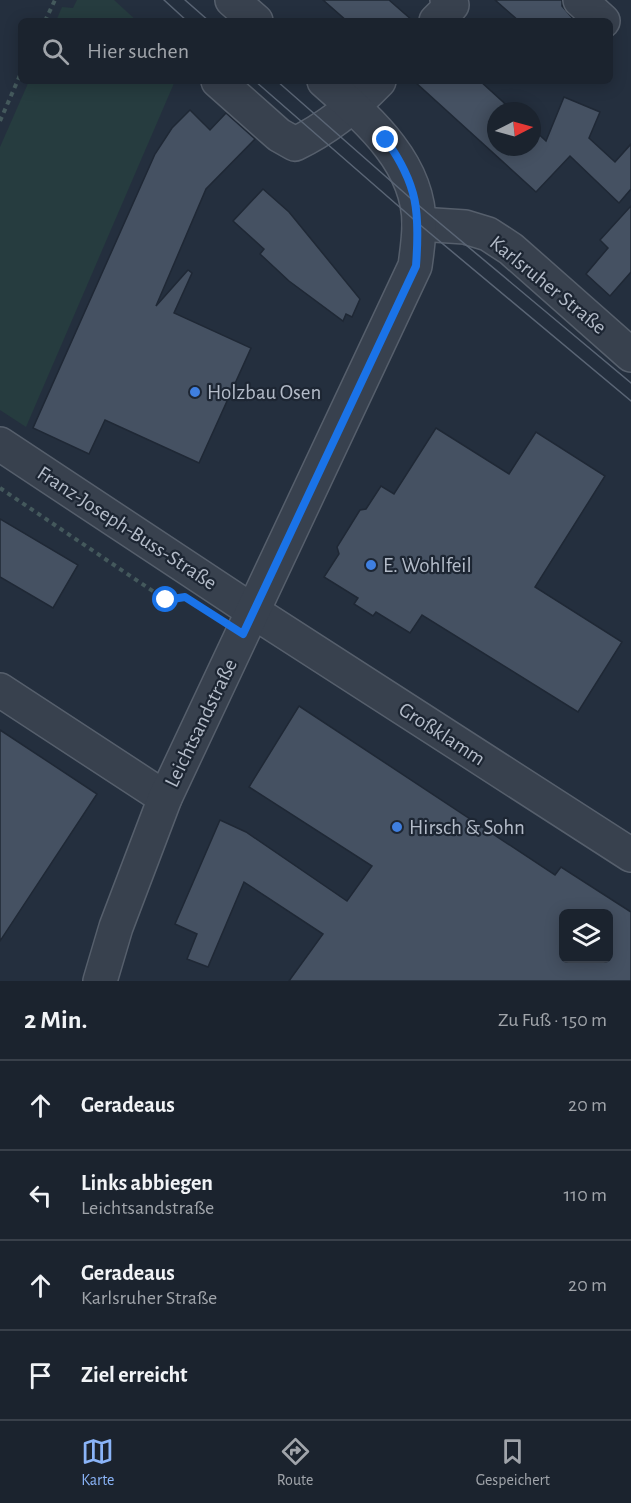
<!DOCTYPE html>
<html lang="de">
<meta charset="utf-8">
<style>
:root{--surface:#1b232e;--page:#282f3a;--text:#f1f3f6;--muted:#a0a4aa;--line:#39404a;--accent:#8ab4f8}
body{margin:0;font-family:"Alegreya Sans",sans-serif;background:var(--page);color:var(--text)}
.controls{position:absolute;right:18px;bottom:18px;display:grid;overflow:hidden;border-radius:9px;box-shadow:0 3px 15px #0003}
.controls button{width:54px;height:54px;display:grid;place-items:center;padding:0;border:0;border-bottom:2px solid var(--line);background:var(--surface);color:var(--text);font:30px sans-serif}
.compass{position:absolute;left:487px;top:102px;width:54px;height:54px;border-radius:50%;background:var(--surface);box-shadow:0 3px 15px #0003;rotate:84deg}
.stop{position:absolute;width:18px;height:18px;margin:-14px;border:4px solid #1a73e8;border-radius:50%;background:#fff}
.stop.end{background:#1a73e8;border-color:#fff;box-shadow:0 2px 6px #0008}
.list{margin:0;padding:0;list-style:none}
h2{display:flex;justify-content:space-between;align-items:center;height:78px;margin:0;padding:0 24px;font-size:26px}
h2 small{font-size:20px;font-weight:400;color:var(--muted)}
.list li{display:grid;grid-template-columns:39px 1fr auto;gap:18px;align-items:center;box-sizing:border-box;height:90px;padding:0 24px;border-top:2px solid var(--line)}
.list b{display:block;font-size:22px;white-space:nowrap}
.list p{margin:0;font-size:20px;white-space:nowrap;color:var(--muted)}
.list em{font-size:20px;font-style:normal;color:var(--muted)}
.icon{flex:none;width:33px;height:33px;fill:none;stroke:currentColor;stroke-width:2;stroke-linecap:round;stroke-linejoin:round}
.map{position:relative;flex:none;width:631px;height:981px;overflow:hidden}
.search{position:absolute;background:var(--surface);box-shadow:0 3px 15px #0003;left:18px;right:18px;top:18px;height:66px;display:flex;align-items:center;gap:15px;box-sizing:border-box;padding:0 21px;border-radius:9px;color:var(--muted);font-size:22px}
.sheet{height:438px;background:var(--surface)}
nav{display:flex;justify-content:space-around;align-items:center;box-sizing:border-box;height:84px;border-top:2px solid var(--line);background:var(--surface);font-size:16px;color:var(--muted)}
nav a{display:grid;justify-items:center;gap:3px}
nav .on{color:var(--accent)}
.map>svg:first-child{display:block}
</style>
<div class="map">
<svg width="631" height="981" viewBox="0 0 631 981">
<rect width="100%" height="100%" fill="#242f3e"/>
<g fill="#263c3f">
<polygon points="77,0 114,0 137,21 56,21 62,7 73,8"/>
<polygon points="29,81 175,81 26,427 0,410 0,147"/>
</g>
<g fill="#455162" stroke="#1f2835" stroke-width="1.5" fill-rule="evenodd">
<polygon points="323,0 389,0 413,21 347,21"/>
<polygon points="495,0 562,0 562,6 575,21 519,21"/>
<polygon points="414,81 480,81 513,111 496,111 496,147 532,147 532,128 546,141 564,97 600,112 589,138 615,162 631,144 631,189 619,203 570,156 536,192"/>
<polygon points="190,110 210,130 226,113 255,139 206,189 156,306 188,270 192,273 174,313 251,348 199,463 105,420 89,454 33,428 155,154 172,128"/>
<polygon points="263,189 289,212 360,299 352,317 346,314 343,321 289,281 260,254 264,249 233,221"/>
<polygon points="631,206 631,272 610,296 586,274 608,248 600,240"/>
<polygon points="436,428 509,474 536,432 605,476 535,587 622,642 578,712 422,615 410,633 376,612 373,616 354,604 358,598 324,577 339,554 337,547 360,510 366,509 381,486 394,494"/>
<polygon points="0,519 78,565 53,608 0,577"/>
<path d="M299,706L555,875L561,867L631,912V981H289L323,934L244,882L208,967L187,959L197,934L175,924L220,820L246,832L347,901L372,866L249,787ZM564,914H609V958H564Z"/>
<polygon points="0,730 97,794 0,941"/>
</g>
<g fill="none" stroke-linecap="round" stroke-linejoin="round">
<g stroke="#565f6c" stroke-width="36">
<g id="minor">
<polyline points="232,0 256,21"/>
<polyline points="580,0 603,21"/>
<polyline points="436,21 452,5 447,0"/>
<path d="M218,81L279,135L295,144C328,128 354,107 379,81"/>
<polyline points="419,224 465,227 488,234 511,249 631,355"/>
<polyline points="0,444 254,612 631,855"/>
<polyline points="0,690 165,798"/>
<path d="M100,981L116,927L165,798L415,266C417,252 419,238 419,224C419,162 367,119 324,81"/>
</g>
</g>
<g stroke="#44595c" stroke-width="4" stroke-dasharray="4.5 4.5" stroke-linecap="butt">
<polyline points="45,21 55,0"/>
<polyline points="0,121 21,73"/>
<polyline points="0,488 166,600 178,598"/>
</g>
<use href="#minor" stroke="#38414e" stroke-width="33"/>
<g stroke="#5a6575" stroke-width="1.5">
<polyline points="164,0 187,21"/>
<polyline points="185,0 209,21"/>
<polyline points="255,81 419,224 631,401"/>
<polyline points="277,81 417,204 631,383"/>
</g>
</g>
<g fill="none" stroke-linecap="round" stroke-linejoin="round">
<path stroke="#1a73e8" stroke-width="8" d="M166,600L185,597L243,634L416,266C420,212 418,185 386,140"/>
</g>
<g fill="#3f7fe0" stroke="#1d2633" stroke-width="2">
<circle cx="195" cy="392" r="6"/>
<circle cx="371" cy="565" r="6"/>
<circle cx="397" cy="827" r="6"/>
</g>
<g text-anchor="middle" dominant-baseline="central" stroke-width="4.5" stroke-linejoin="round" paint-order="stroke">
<g font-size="21" fill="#b4bcc9" stroke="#1d2633">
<text transform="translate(548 285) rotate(39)">Karlsruher Straße</text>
<text transform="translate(127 528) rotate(33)">Franz-Joseph-Buss-Straße</text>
<text transform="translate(201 723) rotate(-64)">Leichtsandstraße</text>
<text transform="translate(442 734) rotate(33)">Großklamm</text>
</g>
<g font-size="21" fill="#b4bcc9" stroke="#1d2633" text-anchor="start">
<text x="207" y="392">Holzbau Osen</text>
<text x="383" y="565">E. Wohlfeil</text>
<text x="409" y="827">Hirsch &amp; Sohn</text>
</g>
</g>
</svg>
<div class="controls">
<button><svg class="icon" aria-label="layers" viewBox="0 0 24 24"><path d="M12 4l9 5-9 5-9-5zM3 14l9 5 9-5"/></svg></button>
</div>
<svg class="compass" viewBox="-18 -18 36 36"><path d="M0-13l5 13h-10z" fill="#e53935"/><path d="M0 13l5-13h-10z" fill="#a0a4aa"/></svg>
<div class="stop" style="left:166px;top:600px"></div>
<div class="stop end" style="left:386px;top:140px"></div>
<div class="search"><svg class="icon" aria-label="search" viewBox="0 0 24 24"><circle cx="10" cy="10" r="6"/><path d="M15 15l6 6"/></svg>Hier suchen</div>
</div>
<section class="sheet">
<h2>2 Min.<small>Zu Fuß · 150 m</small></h2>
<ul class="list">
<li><svg class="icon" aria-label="ahead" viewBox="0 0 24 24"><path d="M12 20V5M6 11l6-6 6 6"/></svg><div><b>Geradeaus</b></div><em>20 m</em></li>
<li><svg class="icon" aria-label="left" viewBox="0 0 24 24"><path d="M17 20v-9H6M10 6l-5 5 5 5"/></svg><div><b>Links abbiegen</b><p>Leichtsandstraße</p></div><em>110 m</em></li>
<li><svg class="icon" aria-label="ahead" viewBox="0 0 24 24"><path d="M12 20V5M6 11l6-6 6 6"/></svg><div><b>Geradeaus</b><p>Karlsruher Straße</p></div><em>20 m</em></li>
<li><svg class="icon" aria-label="arrive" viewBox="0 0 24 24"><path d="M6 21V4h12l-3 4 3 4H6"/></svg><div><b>Ziel erreicht</b></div></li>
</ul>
</section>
<nav>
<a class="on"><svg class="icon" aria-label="map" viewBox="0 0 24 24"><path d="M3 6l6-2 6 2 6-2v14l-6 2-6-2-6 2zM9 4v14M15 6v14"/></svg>Karte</a>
<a><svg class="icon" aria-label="directions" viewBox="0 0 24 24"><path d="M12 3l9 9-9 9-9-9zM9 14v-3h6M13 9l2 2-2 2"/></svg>Route</a>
<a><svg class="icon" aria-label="saved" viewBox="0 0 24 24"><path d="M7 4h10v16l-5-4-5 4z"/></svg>Gespeichert</a>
</nav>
